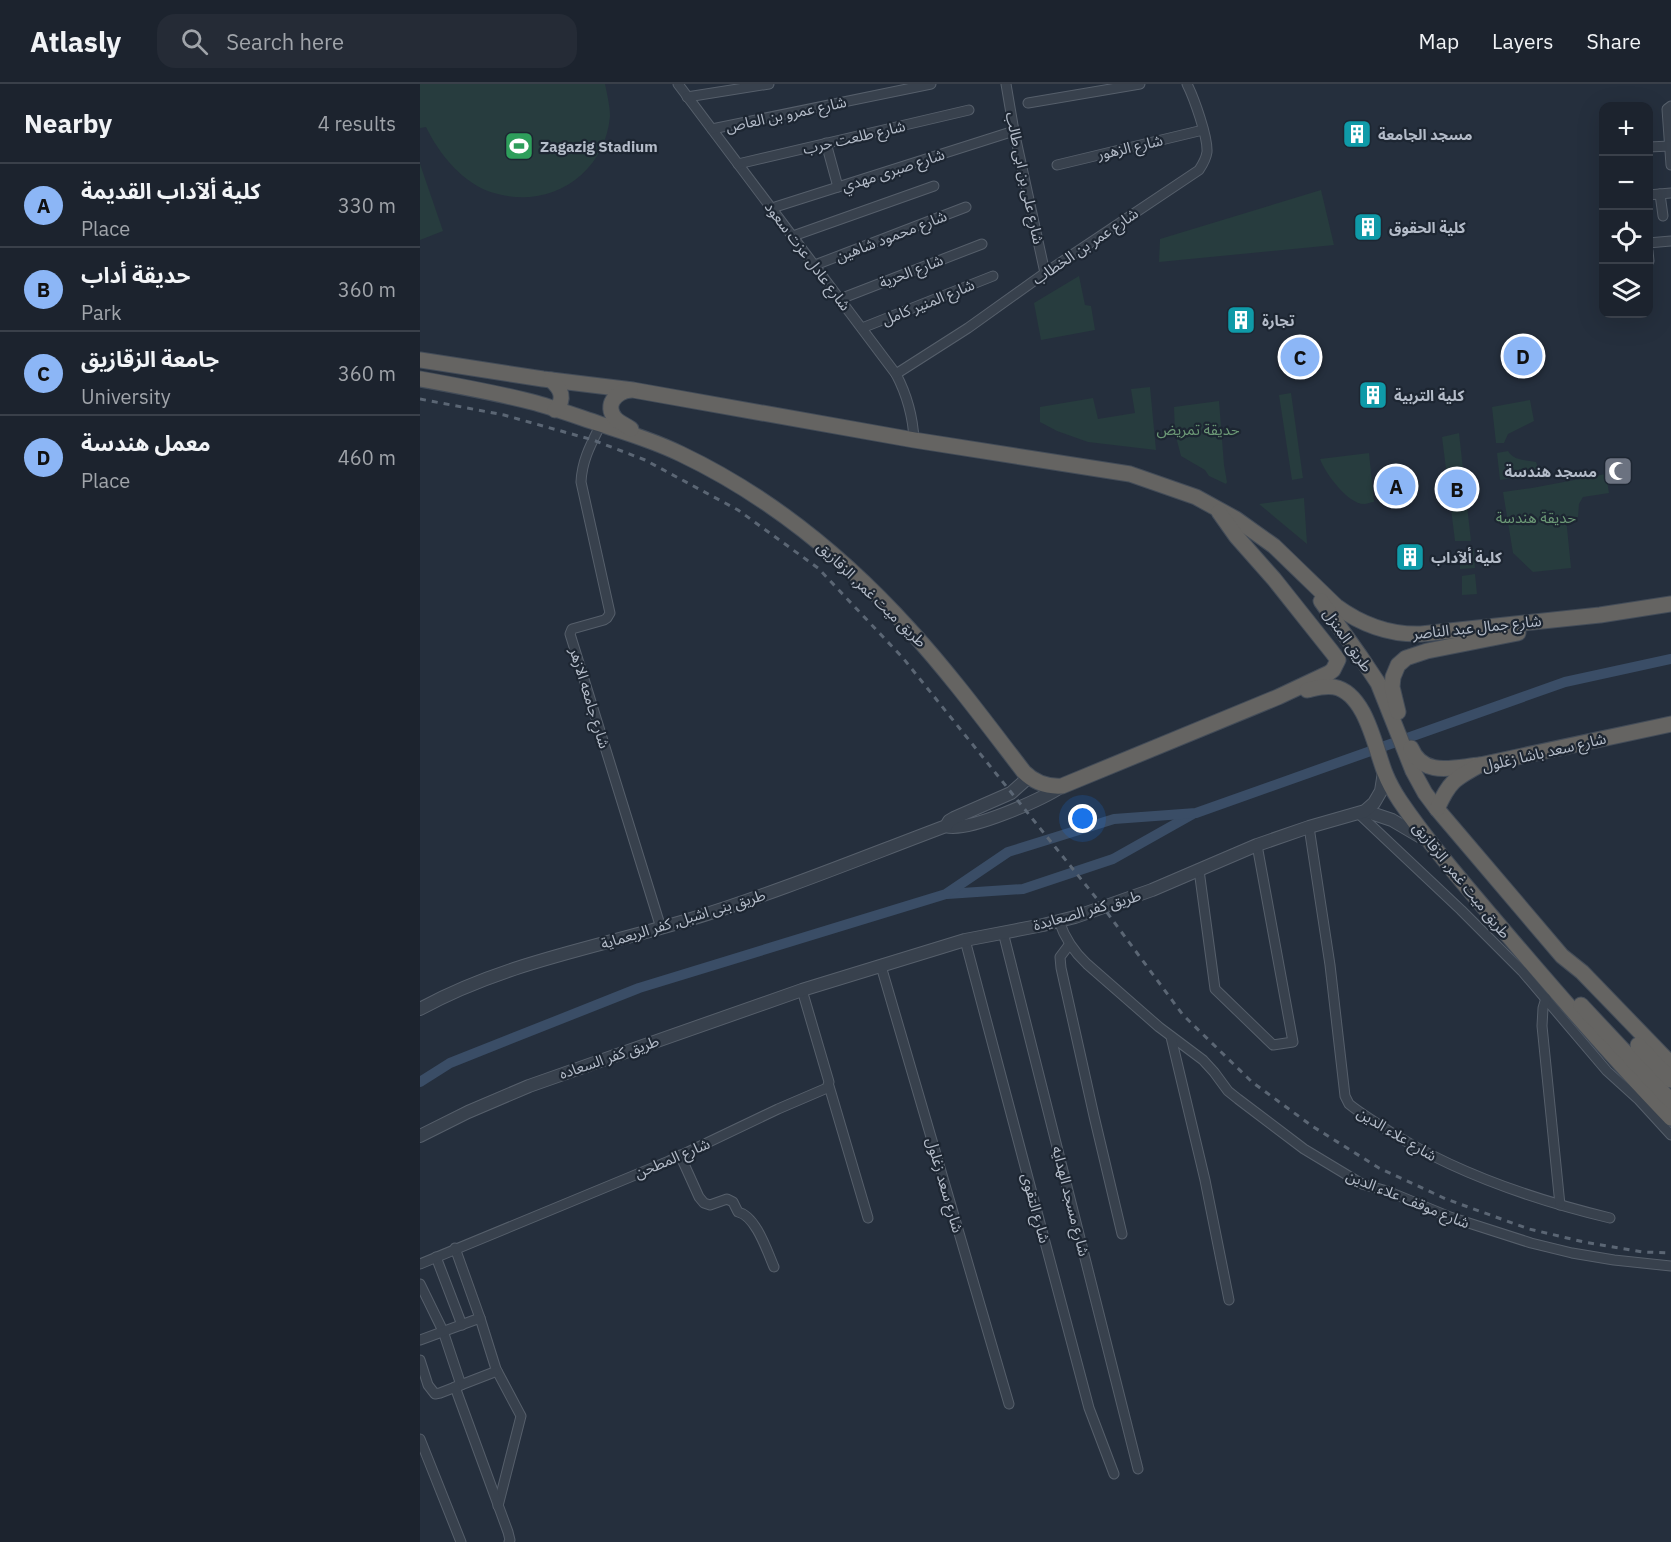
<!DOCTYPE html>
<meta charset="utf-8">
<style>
:root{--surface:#1c232e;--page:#252b36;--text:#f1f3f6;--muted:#a0a4aa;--line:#3a404a;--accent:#8cb6f6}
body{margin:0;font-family:"IBM Plex Sans","Noto Sans Arabic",sans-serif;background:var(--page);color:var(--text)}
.controls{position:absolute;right:18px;top:18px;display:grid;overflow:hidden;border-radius:12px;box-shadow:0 6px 24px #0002}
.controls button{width:54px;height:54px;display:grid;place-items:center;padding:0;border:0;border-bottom:2px solid var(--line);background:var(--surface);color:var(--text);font:30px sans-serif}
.you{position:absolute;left:663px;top:735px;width:21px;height:21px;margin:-15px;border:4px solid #fff;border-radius:50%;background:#1a73e8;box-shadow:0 0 0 9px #1a73e833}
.badge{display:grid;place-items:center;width:39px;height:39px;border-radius:50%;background:var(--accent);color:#111;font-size:20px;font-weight:700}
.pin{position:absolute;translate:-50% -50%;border:3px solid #fff;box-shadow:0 2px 6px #0006}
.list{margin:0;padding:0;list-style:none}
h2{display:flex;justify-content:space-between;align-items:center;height:78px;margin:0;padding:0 24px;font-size:26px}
h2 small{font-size:20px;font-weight:400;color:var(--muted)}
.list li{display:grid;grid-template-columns:39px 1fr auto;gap:18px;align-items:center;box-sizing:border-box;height:84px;padding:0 24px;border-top:2px solid var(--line)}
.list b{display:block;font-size:22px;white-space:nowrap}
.list p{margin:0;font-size:20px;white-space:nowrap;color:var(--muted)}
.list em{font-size:20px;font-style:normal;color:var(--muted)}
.icon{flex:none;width:33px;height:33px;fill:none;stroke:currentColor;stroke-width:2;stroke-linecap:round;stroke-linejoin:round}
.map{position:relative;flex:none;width:1251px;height:1458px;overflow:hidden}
header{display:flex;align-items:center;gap:36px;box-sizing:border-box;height:84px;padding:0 30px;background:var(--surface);border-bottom:2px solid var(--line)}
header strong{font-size:28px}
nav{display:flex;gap:33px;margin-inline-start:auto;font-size:21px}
.search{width:420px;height:54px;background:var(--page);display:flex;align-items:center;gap:15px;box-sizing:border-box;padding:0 21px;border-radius:18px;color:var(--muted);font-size:22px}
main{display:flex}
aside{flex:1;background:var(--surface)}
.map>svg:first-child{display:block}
</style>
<header>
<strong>Atlasly</strong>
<div class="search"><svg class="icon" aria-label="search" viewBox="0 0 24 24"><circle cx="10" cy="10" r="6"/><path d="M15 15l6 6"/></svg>Search here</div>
<nav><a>Map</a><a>Layers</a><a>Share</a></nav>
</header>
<main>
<aside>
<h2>Nearby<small>4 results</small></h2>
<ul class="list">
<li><span class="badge">A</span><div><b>كلية ألآداب القديمة</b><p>Place</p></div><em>330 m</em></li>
<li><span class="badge">B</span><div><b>حديقة أداب</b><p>Park</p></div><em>360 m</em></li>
<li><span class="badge">C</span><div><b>جامعة الزقازيق</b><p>University</p></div><em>360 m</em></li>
<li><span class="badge">D</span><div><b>معمل هندسة</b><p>Place</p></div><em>460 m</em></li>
</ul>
</aside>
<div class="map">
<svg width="1251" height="1458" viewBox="0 0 1251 1458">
<rect width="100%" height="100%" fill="#252f3d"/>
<g fill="#273c3e">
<path d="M0,0H185C187,10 190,22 190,32C185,91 129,126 74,109C44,101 19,70 6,43L0,44Z"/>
<polygon points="0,80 23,147 0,156"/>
<polygon points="901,106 914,161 739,178 740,155"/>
<polygon points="659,192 665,221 671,222 675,246 621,256 614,219"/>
<polygon points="730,303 736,366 668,358 637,347 620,338 620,323 673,314 678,335 715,329 711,305"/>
<polygon points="871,309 883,394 872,396 859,311"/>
<polygon points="1110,316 1114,337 1088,350 1084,359 1076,359 1072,323"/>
<polygon points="799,317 804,381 807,398 806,400 789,392 785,386 761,372 755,349 754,323"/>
<polygon points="1039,349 1051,457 1035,457 1022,353"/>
<path d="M1088,367C1094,377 1106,376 1116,378L1120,390L1080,396L1077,369Z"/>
<path d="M949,369L954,418C951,418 947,420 944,420C928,420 905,389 900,375Z"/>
<polygon points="1186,390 1189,409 1163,413 1159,420 1158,433 1146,434 1151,484 1113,488 1093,469 1083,408 1112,404"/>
<polygon points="884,414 887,460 839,420"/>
<polygon points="1054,465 1055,484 1040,485 1040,468"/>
<polygon points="1055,490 1057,510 1042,511 1042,492"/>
</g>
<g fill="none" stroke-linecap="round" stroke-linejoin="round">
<g stroke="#3a4d66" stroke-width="10">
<polyline points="527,810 603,805 693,775 773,730"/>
<polyline points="0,998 30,979 219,904 526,810 588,768 694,735 776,729 1145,598 1251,575"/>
</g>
<g stroke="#565f6b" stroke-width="11">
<g id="minor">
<path d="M258,0L476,290C487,311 493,333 494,356"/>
<polyline points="586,0 594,47 625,189"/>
<polyline points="267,13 349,0"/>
<polyline points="608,19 720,0"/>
<polyline points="1251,22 1247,25 1251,81"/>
<polyline points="292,45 511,0"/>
<polyline points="406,59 418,103"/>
<polyline points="1228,63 1251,62"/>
<polyline points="318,80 549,26"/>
<polyline points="637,81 783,46"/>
<polyline points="1240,110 1243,132"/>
<polyline points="1228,111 1251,109"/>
<polyline points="352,124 594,47"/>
<polyline points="373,152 514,102"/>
<polyline points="1228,159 1251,157"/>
<polyline points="1228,167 1229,177"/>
<polyline points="395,181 546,123"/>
<polyline points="420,215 562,160"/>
<polyline points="442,244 573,192"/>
<path d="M476,290L548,244L625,189L779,86C783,80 786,75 787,68C788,53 774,14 767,0"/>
<path d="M181,340C171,360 162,376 161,398L190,529L187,534L184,536L152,545L150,550L241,844"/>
<polyline points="938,729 1041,826 1102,887 1187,987 1219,1016 1251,1051"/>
<path d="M889,743L910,881L925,1012L929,1020C940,1029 952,1036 964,1044C1032,1088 1111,1115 1190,1134"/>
<polyline points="779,786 795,905 853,961 873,958 837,761"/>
<path d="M639,837C645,855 654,868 667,880L739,943L783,976L794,988L808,1007L818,1015L884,1065L942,1100L967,1107L1030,1133L1111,1159L1152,1169L1194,1176L1251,1182"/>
<polyline points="583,848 718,1385"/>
<polyline points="545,856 669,1324 694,1390"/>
<polyline points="649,861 640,873 641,884 674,1032 702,1150"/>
<polyline points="461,882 589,1320"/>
<polyline points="1126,914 1123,924 1122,942 1140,1121"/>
<polyline points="751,953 785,1096 809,1216"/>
<polyline points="409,1002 448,1134"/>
<path d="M260,1071L279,1113L284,1119L290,1121L307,1115L313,1118L318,1128C336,1132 347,1167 354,1183"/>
<polyline points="35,1164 60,1234 76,1285 101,1332 78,1422"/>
<polyline points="16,1173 42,1241"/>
<polyline points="0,1180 249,1077 358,1025 407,1004 409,998 382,906"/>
<polyline points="0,1200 23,1247 41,1301"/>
<polyline points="0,1256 60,1234"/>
<polyline points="0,1276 8,1301 15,1310 20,1309 77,1287"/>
<polyline points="35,1303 88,1448 90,1456 89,1458"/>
<polyline points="0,1355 41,1458"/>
</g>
</g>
<g stroke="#565f6b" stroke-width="14">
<g id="tertiary">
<polyline points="945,727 972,736 1006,756"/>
<path d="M526,742C547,749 623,715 642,702"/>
<path d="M0,925C83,879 179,863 268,836C356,809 441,774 526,742L529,737L534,734L591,709L609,693"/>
<polyline points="0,1052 48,1028 109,1002 382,906 545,856 623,841 655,833 732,806 837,761 889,743 945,727 954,719 961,707 964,688"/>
</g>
</g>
<g stroke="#434c58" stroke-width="17">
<g id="trunk">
<path d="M0,276L123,295L213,306L494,356L710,390L776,413L816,435L854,462L916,522C942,541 969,551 1001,550L1180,531L1251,520"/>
<path d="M0,295C39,302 78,309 116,319C137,325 159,333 180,340C208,349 235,357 261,370C349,412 425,474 490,546C531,591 567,640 604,688C615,699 627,703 642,702L858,613L909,589L913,586L918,576L912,568L854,495L816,452L799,428"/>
<path d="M131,296C141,305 146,315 135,326"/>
<path d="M210,306C196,308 184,321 195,334C199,339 206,341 211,345"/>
<polyline points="901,517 940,572 958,599 993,687 1005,709 1017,725 1142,872 1162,888 1251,980"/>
<path d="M887,606C896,604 905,601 914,603C946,609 955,664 965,689C969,699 974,708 980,717C1010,761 1045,801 1079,841C1135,907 1191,972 1251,1034"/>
<polyline points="978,628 972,603 973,593 978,581 986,574 1007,567 1098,549"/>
<path d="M991,664C1003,694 1035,683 1060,681"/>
<path d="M1017,725C1029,698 1034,695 1060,681L1251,640"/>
<polyline points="1161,921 1251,1017"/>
<polyline points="1218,961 1251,996"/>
</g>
</g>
<use href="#minor" stroke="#38414d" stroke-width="9"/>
<use href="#tertiary" stroke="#38414d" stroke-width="12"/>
<use href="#trunk" stroke="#656462" stroke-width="15"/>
<polyline stroke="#5b6674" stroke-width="3" stroke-dasharray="6 6" stroke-linecap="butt" points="0,315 84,331 173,356 225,376 318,426 398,484 483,574 677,815 763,931 832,998 892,1042 959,1084 1026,1115 1109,1145 1164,1158 1223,1168 1251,1169"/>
</g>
<defs>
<g id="building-square" transform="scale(1.5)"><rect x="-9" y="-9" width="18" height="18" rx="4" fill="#0f9aa8" stroke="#1d2632"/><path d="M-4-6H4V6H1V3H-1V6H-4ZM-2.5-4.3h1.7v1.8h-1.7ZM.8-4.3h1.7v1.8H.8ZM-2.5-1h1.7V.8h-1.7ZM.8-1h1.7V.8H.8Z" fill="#fff"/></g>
<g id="stadium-square" transform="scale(1.5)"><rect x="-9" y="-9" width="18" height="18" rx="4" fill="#2e9e5b" stroke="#1d2632"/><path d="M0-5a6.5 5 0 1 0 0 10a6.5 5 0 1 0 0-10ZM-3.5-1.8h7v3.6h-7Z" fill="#fff"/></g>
<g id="mosque-square" transform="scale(1.5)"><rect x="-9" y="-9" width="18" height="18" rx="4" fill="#6b7280" stroke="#1d2632"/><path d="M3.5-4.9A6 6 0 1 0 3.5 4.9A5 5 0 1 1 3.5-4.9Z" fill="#fff"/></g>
</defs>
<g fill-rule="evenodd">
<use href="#building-square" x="937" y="50"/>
<use href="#stadium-square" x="99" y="62"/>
<use href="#building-square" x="948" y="143"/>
<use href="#building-square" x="821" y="236"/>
<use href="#building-square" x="953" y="311"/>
<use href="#mosque-square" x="1198" y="387"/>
<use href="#building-square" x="990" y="473"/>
</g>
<g text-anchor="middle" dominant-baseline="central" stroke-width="4.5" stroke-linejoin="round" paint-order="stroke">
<g font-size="15" fill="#b4bcc9" stroke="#1d2632">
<text transform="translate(366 30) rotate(-12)">شارع عمرو بن العاص</text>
<text transform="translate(434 53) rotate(-13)">شارع طلعت حرب</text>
<text transform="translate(710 63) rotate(-13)">شارع الزهور</text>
<text transform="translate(473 86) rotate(-18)">شارع صبرى مهدي</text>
<text transform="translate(605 94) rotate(78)">شارع على بن ابى طالب</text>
<text transform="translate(471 152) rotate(-21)">شارع محمود شاهين</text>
<text transform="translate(665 162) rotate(-34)">شارع عمر بن الخطاب</text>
<text transform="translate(388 172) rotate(53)">شارع عادل عزت سعود</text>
<text transform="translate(491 187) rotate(-21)">شارع الحرية</text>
<text transform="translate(508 218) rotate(-22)">شارع المنير كامل</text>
<text transform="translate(452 510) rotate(44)">طريق ميت غمر, الزقازيق</text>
<text transform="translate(1057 543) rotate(-6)">شارع جمال عبد الناصر</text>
<text transform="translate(928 556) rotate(55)">طريق المنزل</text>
<text transform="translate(170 614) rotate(73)">شارع جامعه الازهر</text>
<text transform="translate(1124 668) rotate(-13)">شارع سعد باشا زغلول</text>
<text transform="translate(1042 796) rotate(51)">طريق ميت غمر, الزقازيق</text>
<text transform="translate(667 826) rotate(-16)">طريق كفر الصعايدة</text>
<text transform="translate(263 835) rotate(-17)">طريق بنى اشبل, كفر الربعماية</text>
<text transform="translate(189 973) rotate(-19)">طريق كفر السعاده</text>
<text transform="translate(977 1050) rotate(31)">شارع علاء الدين</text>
<text transform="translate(252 1074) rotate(-23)">شارع المطحن</text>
<text transform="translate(525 1101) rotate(74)">شارع سعد زغلول</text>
<text transform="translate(988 1115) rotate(22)">شارع موقف علاء الدين</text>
<text transform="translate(651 1117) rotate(76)">شارع مسجد الهدايه</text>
<text transform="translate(616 1124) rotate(75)">شارع التقوى</text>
</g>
<g font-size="15" font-weight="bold" fill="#b4bcc9" stroke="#1d2632" text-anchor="start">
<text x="958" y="50">مسجد الجامعة</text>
<text x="120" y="62">Zagazig Stadium</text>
<text x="969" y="143">كلية الحقوق</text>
<text x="842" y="236">تجارة</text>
<text x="974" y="311">كلية التربية</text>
<text x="1177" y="387" text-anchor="end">مسجد هندسة</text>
<text x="1011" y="473">كلية ألآداب</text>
</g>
<g font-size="15" fill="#6c9976" stroke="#1d2632">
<text x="778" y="345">حديقة تمريض</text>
<text x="1116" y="433">حديقة هندسة</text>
</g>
</g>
</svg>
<div class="controls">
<button>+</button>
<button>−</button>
<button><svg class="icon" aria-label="locate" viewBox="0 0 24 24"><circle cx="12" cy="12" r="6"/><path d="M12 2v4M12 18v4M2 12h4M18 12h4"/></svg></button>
<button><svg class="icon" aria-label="layers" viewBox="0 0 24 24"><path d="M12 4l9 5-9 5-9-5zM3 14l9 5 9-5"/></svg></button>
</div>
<div class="you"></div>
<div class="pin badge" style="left:976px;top:402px">A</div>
<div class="pin badge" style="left:1037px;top:405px">B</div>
<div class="pin badge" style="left:880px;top:273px">C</div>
<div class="pin badge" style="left:1103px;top:272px">D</div>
</div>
</main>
